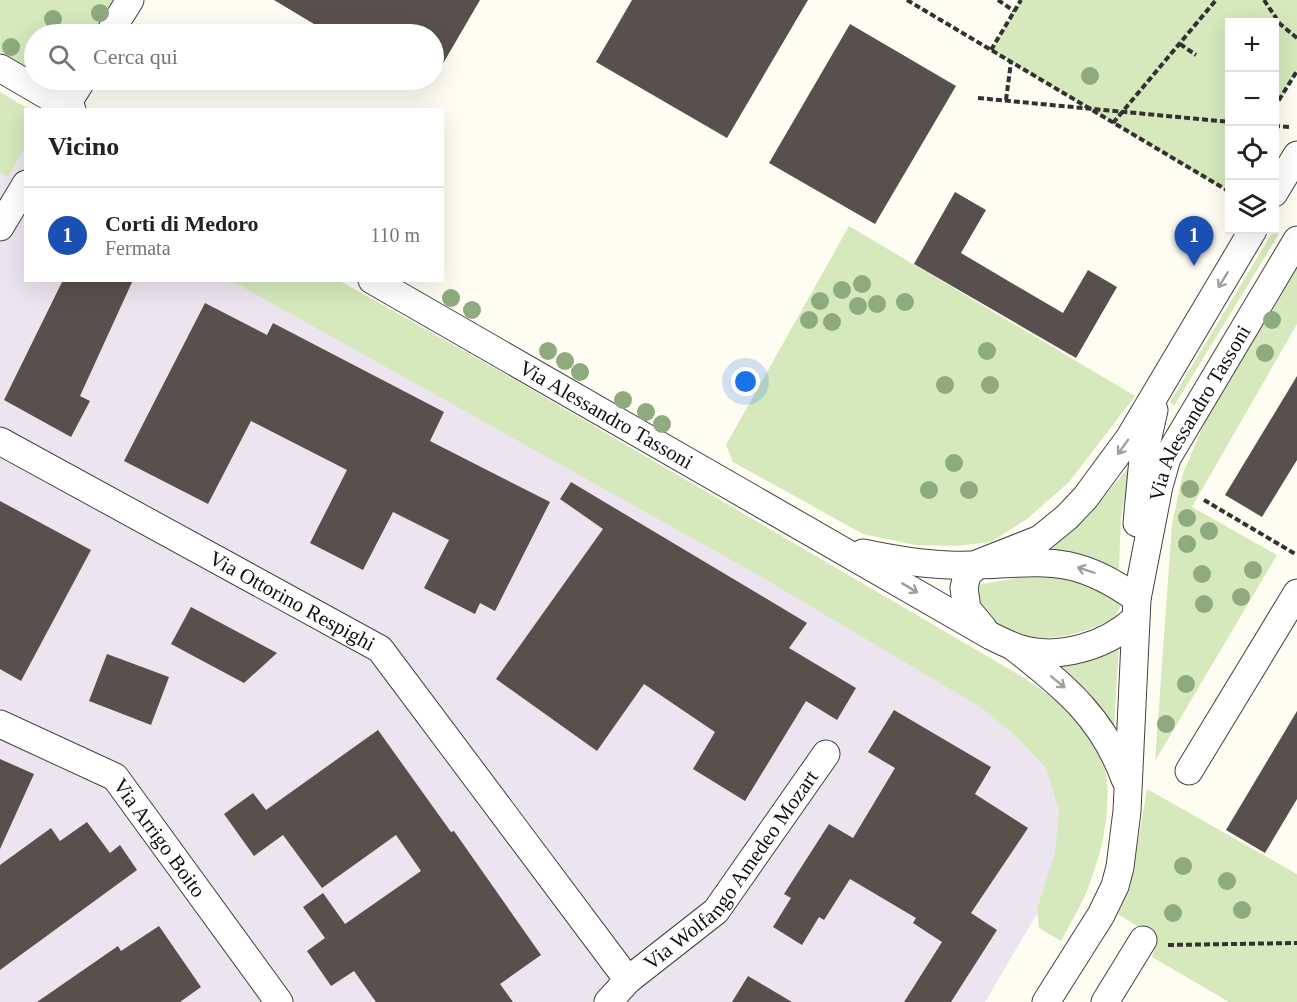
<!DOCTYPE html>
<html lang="it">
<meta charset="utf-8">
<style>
:root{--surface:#fff;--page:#f6f6f6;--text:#222;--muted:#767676;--line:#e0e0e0;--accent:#ea580c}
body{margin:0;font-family:Georgia,serif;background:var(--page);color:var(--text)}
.controls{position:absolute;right:18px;top:18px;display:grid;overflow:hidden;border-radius:0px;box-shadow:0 6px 24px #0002}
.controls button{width:54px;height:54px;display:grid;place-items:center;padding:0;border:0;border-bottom:2px solid var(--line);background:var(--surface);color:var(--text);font:30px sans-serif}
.you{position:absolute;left:746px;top:382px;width:21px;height:21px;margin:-15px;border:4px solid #fff;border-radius:50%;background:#1a73e8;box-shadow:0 0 0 9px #1a73e833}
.badge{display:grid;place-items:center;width:39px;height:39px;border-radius:50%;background:var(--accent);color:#fff;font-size:20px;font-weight:700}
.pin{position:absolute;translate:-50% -50px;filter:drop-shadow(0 2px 3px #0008)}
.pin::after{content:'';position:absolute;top:32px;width:21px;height:18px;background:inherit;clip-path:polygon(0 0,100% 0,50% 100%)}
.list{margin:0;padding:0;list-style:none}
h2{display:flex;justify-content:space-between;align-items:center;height:78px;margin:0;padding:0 24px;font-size:26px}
h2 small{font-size:20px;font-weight:400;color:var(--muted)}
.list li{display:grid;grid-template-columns:39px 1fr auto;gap:18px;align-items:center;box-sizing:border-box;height:96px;padding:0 24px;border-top:2px solid var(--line)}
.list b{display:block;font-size:22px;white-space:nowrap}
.list p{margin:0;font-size:20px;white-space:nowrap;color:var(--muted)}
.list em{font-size:20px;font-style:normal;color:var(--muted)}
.icon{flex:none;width:33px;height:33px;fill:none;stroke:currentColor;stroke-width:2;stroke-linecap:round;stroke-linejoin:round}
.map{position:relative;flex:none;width:1297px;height:1002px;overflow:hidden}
.search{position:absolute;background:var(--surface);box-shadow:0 6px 24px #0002;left:24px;top:24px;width:420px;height:66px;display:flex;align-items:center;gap:15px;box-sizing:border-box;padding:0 21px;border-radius:33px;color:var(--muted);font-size:22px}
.panel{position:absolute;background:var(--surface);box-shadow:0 6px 24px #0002;left:24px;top:108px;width:420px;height:174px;border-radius:0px}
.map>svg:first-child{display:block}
</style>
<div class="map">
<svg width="1297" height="1002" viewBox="0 0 1297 1002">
<rect width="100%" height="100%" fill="#fffcf2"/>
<polygon fill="#ece4ee" points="0,123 25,138 26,280 274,281 1065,735 1087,829 985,1002 0,1002"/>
<g fill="#d5e9bc">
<polygon points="0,0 118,0 98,34 34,34 34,72 0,52"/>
<polygon points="1021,0 1297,0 1297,70 1275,108 1274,22 1230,22 1229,192 991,50"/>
<polygon points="0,92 29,109 26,110 25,147 8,177 0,172"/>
<polygon points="849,226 1135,396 1069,482 1027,519 991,542 956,546 915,545 863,534 733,462 726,445"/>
<polygon points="1274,230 1279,234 1174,406 1170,402"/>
<polygon points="1297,264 1297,324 1192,507 1277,555 1155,761 1172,524 1183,473 1208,415"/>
<path d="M232,281H340L505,374L1021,676C1044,692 1080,714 1094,739C1118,780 1106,840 1090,883C1083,903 1071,922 1061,941L1039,928L1037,910L1055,853L1059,811L1047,769L1018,738L982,708L760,576Z"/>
<polygon points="1132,463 1121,517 1119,569 1051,548 1086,519"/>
<path d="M1050,577L1079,581L1124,599L1114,619C1087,631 1057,642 1027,636C1010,632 991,619 975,612L971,586L1017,578Z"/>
<polygon points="1119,645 1114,729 1087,690 1050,663"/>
<polygon points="1147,789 1297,874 1297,1002 1229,1002 1152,957 1157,939 1118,914 1130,887"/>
</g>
<g fill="#58504c">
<polygon points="274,0 480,0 434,79 434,34 315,34 319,27"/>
<polygon points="632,0 808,0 727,138 596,62"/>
<polygon points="850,24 956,86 875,224 769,163"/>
<polygon points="955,192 986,210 961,253 1015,285 1063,313 1088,270 1117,287 1076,358 914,264"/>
<polygon points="63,280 133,280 80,396 90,401 71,437 4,400"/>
<polygon points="205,303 267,335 273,323 444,412 430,441 550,502 495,611 480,603 475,614 424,588 449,540 393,512 363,570 310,543 347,470 251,421 208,504 124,461"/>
<polygon points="1297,376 1297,460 1262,517 1225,495"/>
<polygon points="571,482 807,623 789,648 856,688 837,720 806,701 745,801 693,769 715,732 644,684 597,751 496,679 603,529 560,499"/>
<polygon points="0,501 91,550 21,681 0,669"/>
<polygon points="191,607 277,653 244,683 171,644"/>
<polygon points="107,654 169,677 151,725 89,701"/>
<polygon points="894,710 991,767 975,794 1028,828 971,913 997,930 951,1002 904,1002 942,942 913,923 916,918 850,879 824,920 819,917 802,945 773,927 791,898 784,894 829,824 853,838 895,768 868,752"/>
<polygon points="1297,711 1297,799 1265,853 1226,830"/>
<polygon points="378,730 451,832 454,831 541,955 500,984 513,1002 376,1002 354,971 331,986 307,951 325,938 303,907 323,893 345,924 421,871 396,835 322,888 283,835 254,856 224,814 253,793 266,810"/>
<polygon points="0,759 34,774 0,849"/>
<polygon points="87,822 110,853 120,845 137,870 0,970 0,865 51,828 60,841"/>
<polygon points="159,926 201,987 180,1002 37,1002 118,946 121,951"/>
<polygon points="748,976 792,1002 732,1002"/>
</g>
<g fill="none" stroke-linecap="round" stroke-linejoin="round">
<g stroke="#434343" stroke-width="29">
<g id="minor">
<polyline points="109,34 130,0"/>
<polyline points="0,68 72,110"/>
<polyline points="66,106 82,80"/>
<polyline points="1274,193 1297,155"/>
<polyline points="0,227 26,184"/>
<path id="s1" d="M372,280L991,636C1001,641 1011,646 1021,649C1059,660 1106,646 1134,620"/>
<path id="s2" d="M0,441L380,649L628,980"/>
<polyline points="1137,523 1143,459 1154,410"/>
<path d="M863,553C891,559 920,564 949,565C1029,568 1063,545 1137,599"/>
<polyline points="983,628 967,609 964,588 967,575 979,563 1040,539 1067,517 1085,498 1130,437 1253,230"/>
<path d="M1015,648C1065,687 1103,718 1125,779"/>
<path id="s3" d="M0,724L115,777L279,1002"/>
<polyline points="1189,771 1297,593"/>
<path id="s4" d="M608,1002L628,980L716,911L826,754"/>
<path id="s5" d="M1046,1002L1101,915L1115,886L1120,867L1127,811L1137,599L1159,486L1167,458L1297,240"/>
<polyline points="1105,1002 1143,940"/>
</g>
</g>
<g stroke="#323232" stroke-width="4" stroke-dasharray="6 3" stroke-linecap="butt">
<polyline points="907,0 1230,192"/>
<polyline points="998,0 1014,11"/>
<polyline points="1264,0 1280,24 1297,38"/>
<polyline points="1180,44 1196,55"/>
<polyline points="991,50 1021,0"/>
<polyline points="978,98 1230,122"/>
<polyline points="1006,100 1011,62"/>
<polyline points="1274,108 1297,71"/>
<polyline points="1113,123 1216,0"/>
<polyline points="1274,126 1290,127"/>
<polyline points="1204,500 1297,555"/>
<polyline points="1168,945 1297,943"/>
</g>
<use href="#minor" stroke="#fff" stroke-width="27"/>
</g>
<g fill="#8eaa7e">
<circle cx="100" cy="13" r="9"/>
<circle cx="53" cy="19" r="9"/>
<circle cx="11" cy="47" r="9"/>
<circle cx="1090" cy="76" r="9"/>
<circle cx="862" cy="284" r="9"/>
<circle cx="842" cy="290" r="9"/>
<circle cx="451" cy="298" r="9"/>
<circle cx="820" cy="301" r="9"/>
<circle cx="905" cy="302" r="9"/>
<circle cx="877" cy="304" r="9"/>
<circle cx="858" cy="306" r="9"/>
<circle cx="472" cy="310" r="9"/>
<circle cx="809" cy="320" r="9"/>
<circle cx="1272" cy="320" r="9"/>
<circle cx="832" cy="322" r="9"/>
<circle cx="548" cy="351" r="9"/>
<circle cx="987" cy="351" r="9"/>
<circle cx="1265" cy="353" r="9"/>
<circle cx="565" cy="361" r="9"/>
<circle cx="580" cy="372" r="9"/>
<circle cx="945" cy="385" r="9"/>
<circle cx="990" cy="385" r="9"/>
<circle cx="623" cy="400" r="9"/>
<circle cx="646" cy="412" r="9"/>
<circle cx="662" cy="424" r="9"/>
<circle cx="954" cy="463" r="9"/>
<circle cx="1190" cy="489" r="9"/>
<circle cx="929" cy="490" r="9"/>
<circle cx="969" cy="490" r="9"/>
<circle cx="1187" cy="518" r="9"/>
<circle cx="1209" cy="531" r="9"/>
<circle cx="1187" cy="544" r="9"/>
<circle cx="1253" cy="570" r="9"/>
<circle cx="1202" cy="574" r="9"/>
<circle cx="1241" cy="597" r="9"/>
<circle cx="1204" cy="604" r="9"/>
<circle cx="1186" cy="684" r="9"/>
<circle cx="1166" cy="724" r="9"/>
<circle cx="1183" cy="866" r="9"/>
<circle cx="1227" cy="881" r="9"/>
<circle cx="1242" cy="910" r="9"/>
<circle cx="1173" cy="913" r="9"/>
</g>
<defs><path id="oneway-shaft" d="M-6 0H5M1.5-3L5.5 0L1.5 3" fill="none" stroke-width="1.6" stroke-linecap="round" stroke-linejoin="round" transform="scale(1.5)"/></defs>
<g stroke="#9f9f9f">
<use href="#oneway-shaft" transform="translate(1223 280) rotate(121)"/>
<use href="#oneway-shaft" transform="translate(1123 447) rotate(125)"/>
<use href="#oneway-shaft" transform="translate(1086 570) rotate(-162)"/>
<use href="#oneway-shaft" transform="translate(910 588) rotate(31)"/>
<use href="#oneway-shaft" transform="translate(1058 682) rotate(39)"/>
</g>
<g text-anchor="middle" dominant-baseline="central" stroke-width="6" stroke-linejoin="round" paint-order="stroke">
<g font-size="21" fill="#101010" stroke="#fff">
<text stroke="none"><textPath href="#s1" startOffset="270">Via Alessandro Tassoni</textPath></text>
<text stroke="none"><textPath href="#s5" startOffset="622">Via Alessandro Tassoni</textPath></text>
<text stroke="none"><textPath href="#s2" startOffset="333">Via Ottorino Respighi</textPath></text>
<text stroke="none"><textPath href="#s3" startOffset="202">Via Arrigo Boito</textPath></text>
<text stroke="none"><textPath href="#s4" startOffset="182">Via Wolfango Amedeo Mozart</textPath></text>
</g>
</g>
</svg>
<div class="controls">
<button>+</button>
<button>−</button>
<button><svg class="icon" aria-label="locate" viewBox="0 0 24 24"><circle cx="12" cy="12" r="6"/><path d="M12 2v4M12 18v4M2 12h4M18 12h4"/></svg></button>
<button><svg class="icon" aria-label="layers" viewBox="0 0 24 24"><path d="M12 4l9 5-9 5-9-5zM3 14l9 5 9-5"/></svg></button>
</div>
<div class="you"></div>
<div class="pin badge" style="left:1194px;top:266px;background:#1a4fb4">1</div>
<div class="search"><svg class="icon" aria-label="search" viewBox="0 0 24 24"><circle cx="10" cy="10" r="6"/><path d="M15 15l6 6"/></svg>Cerca qui</div>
<section class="panel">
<h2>Vicino<small></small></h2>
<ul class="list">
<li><span class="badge" style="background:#1a4fb4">1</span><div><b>Corti di Medoro</b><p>Fermata</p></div><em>110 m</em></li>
</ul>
</section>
</div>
